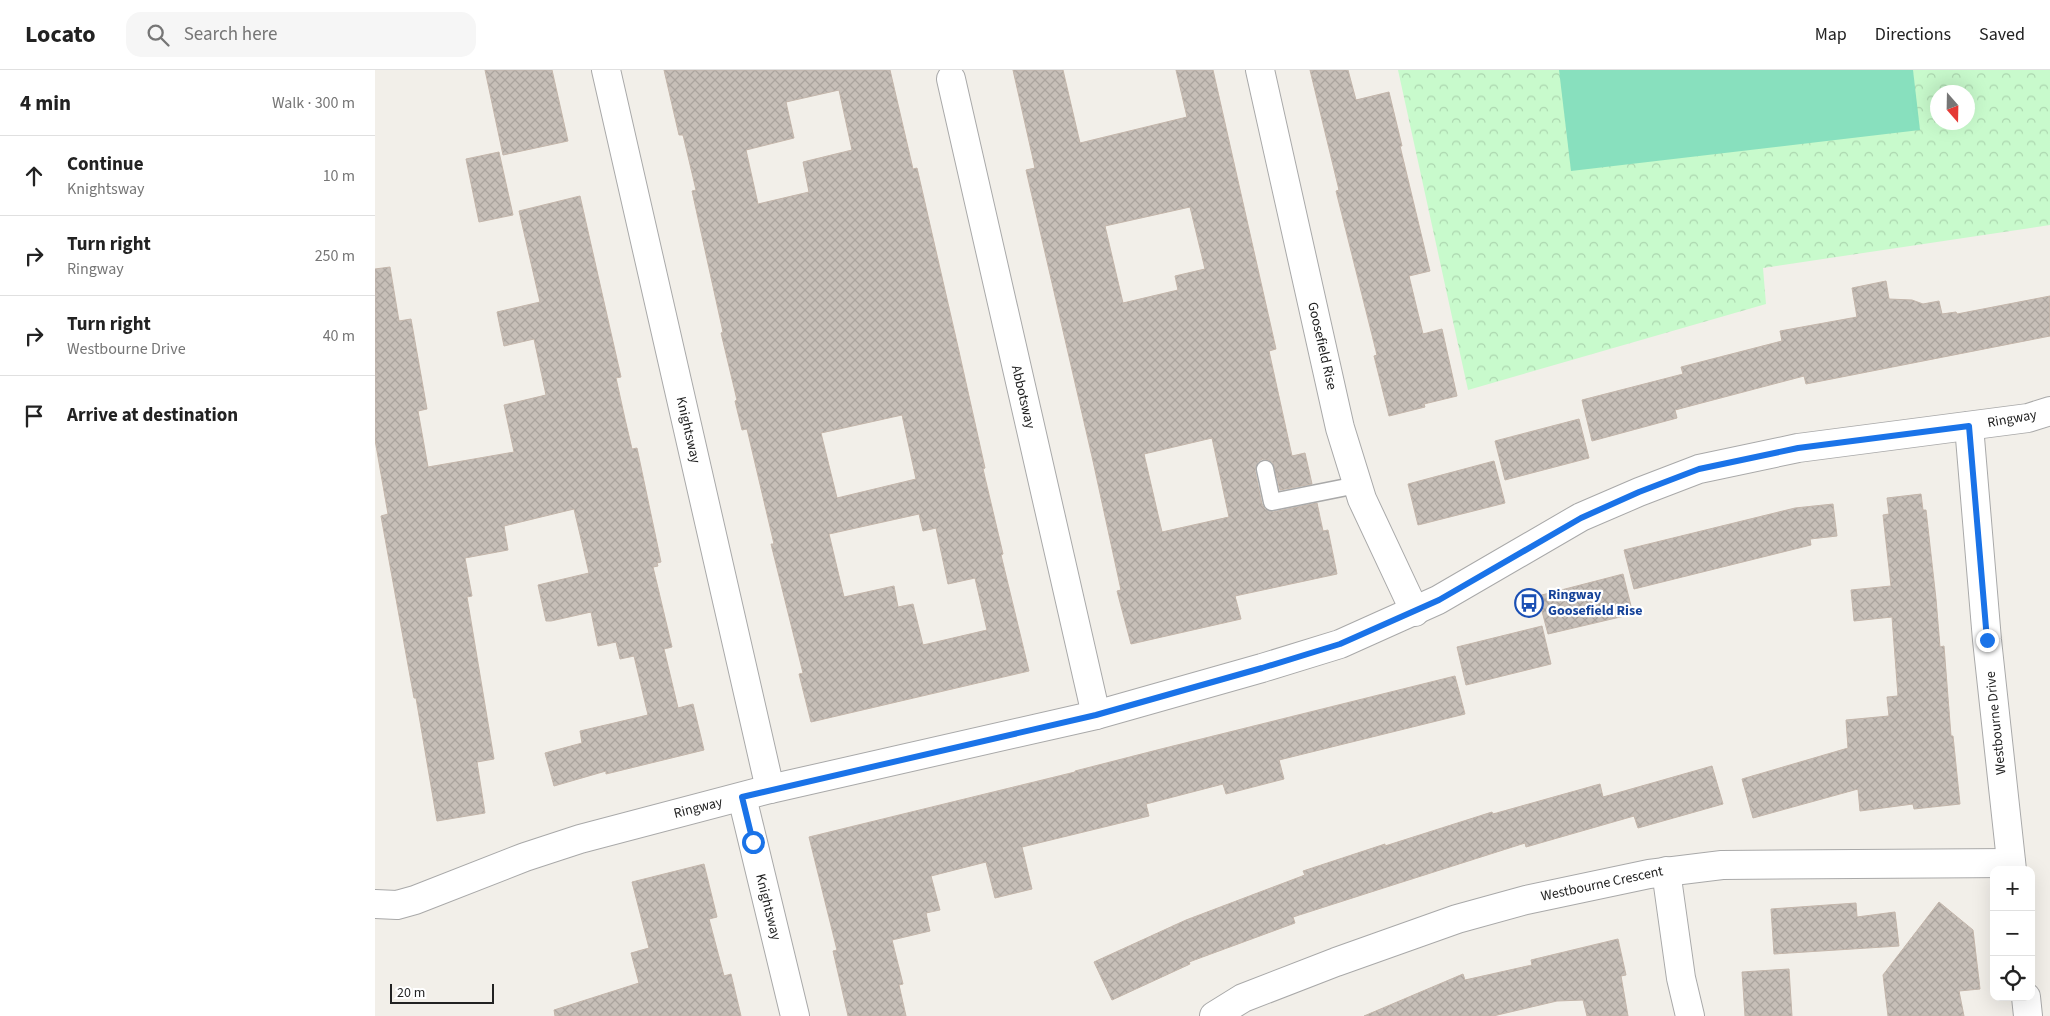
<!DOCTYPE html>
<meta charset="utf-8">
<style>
:root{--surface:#fff;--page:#f6f6f6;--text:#222;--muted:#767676;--line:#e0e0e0}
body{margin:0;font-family:"Source Sans 3",sans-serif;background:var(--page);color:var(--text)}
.controls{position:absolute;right:15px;bottom:15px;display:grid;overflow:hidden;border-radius:10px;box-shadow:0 5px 20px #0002}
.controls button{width:45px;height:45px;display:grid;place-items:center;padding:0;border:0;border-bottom:1px solid var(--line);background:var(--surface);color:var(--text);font:25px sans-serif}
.compass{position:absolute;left:1555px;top:15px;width:45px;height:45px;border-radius:50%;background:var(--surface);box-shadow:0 5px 20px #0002;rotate:160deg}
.scale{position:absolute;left:15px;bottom:12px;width:104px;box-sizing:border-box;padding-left:5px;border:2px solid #222;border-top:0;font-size:14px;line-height:18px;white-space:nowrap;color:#222;-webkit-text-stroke:4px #fff;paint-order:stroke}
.stop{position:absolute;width:15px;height:15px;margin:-11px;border:4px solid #1a73e8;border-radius:50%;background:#fff}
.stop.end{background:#1a73e8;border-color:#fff;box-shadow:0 1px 5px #0008}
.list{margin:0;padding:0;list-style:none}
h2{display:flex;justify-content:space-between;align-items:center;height:65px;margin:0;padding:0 20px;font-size:21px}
h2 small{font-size:16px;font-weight:400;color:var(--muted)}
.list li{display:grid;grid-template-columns:32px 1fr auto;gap:15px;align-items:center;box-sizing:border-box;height:80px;padding:0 20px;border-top:1px solid var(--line)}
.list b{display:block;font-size:19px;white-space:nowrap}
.list p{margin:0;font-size:16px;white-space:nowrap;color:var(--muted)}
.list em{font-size:16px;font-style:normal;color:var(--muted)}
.icon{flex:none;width:28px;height:28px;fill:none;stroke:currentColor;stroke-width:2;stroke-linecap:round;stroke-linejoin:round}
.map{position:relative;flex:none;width:1675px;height:946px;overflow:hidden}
header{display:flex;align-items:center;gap:30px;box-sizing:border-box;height:70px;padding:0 25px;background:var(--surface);border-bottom:1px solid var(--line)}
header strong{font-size:24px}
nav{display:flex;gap:28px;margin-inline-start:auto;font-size:18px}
.search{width:350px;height:45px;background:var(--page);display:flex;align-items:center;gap:12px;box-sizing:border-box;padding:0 18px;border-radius:15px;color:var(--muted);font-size:19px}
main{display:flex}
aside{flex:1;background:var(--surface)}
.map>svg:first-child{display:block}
.park{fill:url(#park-crowns);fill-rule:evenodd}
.pitch{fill:#88e0be}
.building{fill:url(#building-cross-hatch);stroke:#c4b6ab;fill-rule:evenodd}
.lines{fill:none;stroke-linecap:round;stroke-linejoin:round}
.service-casing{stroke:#a9a9a9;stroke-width:19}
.minor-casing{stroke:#a9a9a9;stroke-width:30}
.service{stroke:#fff;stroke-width:16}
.minor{stroke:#fff;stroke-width:28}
.route{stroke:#1a73e8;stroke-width:6}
.labels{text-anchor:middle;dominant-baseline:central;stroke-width:4.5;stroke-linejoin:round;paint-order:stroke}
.street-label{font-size:14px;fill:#222;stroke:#fff}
.transit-label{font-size:14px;font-weight:bold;fill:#164399;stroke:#fff;text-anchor:start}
</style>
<header>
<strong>Locato</strong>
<div class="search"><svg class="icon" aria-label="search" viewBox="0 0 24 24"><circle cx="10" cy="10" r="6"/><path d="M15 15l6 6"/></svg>Search here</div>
<nav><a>Map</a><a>Directions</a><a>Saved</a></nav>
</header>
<main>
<aside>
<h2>4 min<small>Walk · 300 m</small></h2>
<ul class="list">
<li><svg class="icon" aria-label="ahead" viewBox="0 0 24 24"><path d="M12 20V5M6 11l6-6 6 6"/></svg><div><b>Continue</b><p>Knightsway</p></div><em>10 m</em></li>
<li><svg class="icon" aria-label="right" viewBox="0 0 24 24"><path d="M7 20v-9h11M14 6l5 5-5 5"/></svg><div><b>Turn right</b><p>Ringway</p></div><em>250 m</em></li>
<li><svg class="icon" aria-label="right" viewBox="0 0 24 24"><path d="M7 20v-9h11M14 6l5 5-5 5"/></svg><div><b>Turn right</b><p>Westbourne Drive</p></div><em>40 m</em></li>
<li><svg class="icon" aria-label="arrive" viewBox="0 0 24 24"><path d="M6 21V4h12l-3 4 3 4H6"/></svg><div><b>Arrive at destination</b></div></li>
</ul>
</aside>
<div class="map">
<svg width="1675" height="946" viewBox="0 0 1675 946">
<defs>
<pattern id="park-crowns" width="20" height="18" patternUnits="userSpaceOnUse" patternTransform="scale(1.25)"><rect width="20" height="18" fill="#c8facc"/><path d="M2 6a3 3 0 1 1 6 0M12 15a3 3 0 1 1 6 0" fill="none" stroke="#acd6af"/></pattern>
<pattern id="building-cross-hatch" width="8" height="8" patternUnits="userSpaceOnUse" patternTransform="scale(1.25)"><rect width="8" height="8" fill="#c7bfb8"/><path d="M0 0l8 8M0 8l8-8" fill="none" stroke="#aba49e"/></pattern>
</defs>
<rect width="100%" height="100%" fill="#f2efe9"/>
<!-- park -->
<path class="park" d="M1023,0H1675V155L1388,198L1391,234L1093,320ZM1562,22H1592V52H1562Z"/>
<!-- pitch -->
<path class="pitch" d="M1184,0H1538L1545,60L1196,101Z"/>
<!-- building -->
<g class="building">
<path d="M110,0H177L193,71L128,85Z"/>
<path d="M289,0H515L538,99L542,98L583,277L610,398L608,399L628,484L626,485L654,601L436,652L424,604L428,603L396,474H399L372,359L367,360L360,331L362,330L346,263L348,262L317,121L321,120L308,65H304ZM464,20L477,80L428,92L434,122L383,134L371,80L419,68L411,32ZM527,345L541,409L462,428L446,363ZM544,444L548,461L561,458L573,514L600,508L612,560L548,575L538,534L523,537L519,516L469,527L454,464Z"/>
<path d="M638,0H688L705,73L812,47L801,0H838L901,279L894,281L917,386L930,383L937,414L905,420L898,393L894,390L887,389L883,392L880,401L887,434L890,439L898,442L942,433L948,461L953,460L962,504L860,526L866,549L756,574L742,521L746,520L718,391L651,100L660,98ZM815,137L830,199L800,206L803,220L748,233L730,156ZM837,368L854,447L787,462L769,384Z"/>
<path d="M935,0H973L981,30L1014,22L1027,76H1025L1055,201L1034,206L1048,264L1067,259L1082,326L1049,334L1050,337L1014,346L999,286L1002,285L961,121L964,120Z"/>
<path d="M124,82L138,145L104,152L91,89Z"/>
<path d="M205,126L246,307L241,308L250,349L257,379L262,378L286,492L282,493L283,496L278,497L297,577L289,579L303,638L318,634L329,680L231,704V701L179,716L170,683L207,673L205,661L273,645L259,586L245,589L241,572L223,576L216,542L176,551H171L163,515L214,503L199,439L129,456L133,480L90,488L97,526L92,527L119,689L102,692L110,743L62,751L41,628H39L6,446L13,444L0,370V199L15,197L24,251L36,249L52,339L43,341L53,397L139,382L129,335L171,325L159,269L129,276L122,242L165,232L144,141Z"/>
<path d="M1511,211L1514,229L1537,230L1548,234L1564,231L1567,244L1581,242L1582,244L1675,226V266L1431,314L1429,306L1300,340L1302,348L1217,371L1207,330L1308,304L1306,297L1407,271L1405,261L1482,247L1477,218Z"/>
<path d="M1204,349L1214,388L1130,410L1120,371Z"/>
<path d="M1119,391L1130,433L1043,455L1033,414Z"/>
<path d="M1546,424L1548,440H1551L1561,529L1565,577L1569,576L1576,666H1578L1585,734L1539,739L1538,734L1485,741L1483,719L1378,748L1367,709L1473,678L1471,650L1514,646L1512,627L1523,626L1517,547L1479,551L1476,520L1516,516L1508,445L1514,444L1512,428Z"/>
<path d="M1458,434L1462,466L1435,469L1436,475L1259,519L1249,480L1420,438Z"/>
<path d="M1248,504L1258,544L1173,564L1163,526Z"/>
<path d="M1167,556L1176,594L1091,615L1082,577Z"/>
<path d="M1080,606L1090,644L904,690L909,709L851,724L848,714L771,734L774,746L647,777L657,819L620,828L611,792L556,806L565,840L551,843L555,861L517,870L528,914L524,915L531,946H473L458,881L462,880L434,767L700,702V701L786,679Z"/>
<path d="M1337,696L1348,734L1263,758L1259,746L1151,777L1150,773L1021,814L918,847L920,853L814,892L815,894L737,930L719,892L811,850L930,805L928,801L1010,774V776L1117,742L1118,744L1225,714L1228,727Z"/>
<path d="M329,794L342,847L334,849L349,906L356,904L366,946H180L179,940L264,913L256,883L274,878L257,812Z"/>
<path d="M1564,832L1598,860L1605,919L1584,921L1589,946H1513L1508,905Z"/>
<path d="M1481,833L1482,847L1520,842L1524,876L1399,884L1396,839Z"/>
<path d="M1243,869L1251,905L1246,906L1253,946H1212L1208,930L1182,931L1118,946H989L1088,904L1090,910L1157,895L1156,890Z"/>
<path d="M1414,899L1417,946H1370L1367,902Z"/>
</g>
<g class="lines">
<defs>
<path id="service" d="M890,399L897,432L982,415"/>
<g id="minor">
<path d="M231,0L395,719"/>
<path d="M885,0L965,358L987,429L1040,542"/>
<path d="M576,9L721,645"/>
<path d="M1594,356L1612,570L1637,800"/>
<path d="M367,727L420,946"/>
<path d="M1291,801L1306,908L1315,946"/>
<path d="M0,834L22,835L40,830L150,787L205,769L395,719L721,645L887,598L965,574L1063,530L1206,447L1264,422L1324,399L1423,378L1653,348L1675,341"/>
<path d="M1651,927L1653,946"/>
<path d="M839,946L868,928L961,892L1082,849L1151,830L1274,804L1347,795L1636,793"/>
</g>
</defs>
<!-- service casing -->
<use href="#service" class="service-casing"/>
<!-- minor casing -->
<use href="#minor" class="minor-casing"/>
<!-- service -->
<use href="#service" class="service"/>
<!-- minor -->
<use href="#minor" class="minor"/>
</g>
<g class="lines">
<!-- route -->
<path class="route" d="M378,772L367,727L721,645L887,598L965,574L1064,530L1206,448L1264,422L1324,399L1423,378L1594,356L1612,570"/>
</g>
<!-- icons -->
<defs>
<symbol id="bus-ring" viewBox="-11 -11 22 22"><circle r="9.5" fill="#fff" stroke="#1a4fb4" stroke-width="1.5"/><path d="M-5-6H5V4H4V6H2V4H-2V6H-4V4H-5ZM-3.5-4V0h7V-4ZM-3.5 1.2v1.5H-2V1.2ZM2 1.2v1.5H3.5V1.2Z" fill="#1a4fb4"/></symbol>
</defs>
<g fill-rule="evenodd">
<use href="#bus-ring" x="1138" y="517" width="32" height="32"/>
</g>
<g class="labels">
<!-- street labels -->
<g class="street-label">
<text transform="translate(947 276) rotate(77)">Goosefield Rise</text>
<text transform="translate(648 327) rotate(77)">Abbotsway</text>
<text transform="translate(1637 349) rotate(-10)">Ringway</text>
<text transform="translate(313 360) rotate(77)">Knightsway</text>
<text transform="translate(1621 653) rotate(-96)">Westbourne Drive</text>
<text transform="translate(323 738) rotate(-14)">Ringway</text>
<text transform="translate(1227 814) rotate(-12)">Westbourne Crescent</text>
<text transform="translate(393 837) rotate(76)">Knightsway</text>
</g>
<!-- transit labels -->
<g class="transit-label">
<text x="1173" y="525">Ringway<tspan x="1173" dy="16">Goosefield Rise</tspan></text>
</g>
</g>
</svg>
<div class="controls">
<button>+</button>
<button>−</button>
<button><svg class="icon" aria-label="locate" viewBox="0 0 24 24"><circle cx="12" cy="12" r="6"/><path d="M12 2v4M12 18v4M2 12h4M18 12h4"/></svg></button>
</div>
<svg class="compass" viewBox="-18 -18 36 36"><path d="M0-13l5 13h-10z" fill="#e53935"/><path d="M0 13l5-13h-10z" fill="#767676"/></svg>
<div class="scale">20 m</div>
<div class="stop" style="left:378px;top:772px"></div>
<div class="stop end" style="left:1612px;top:570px"></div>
</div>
</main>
